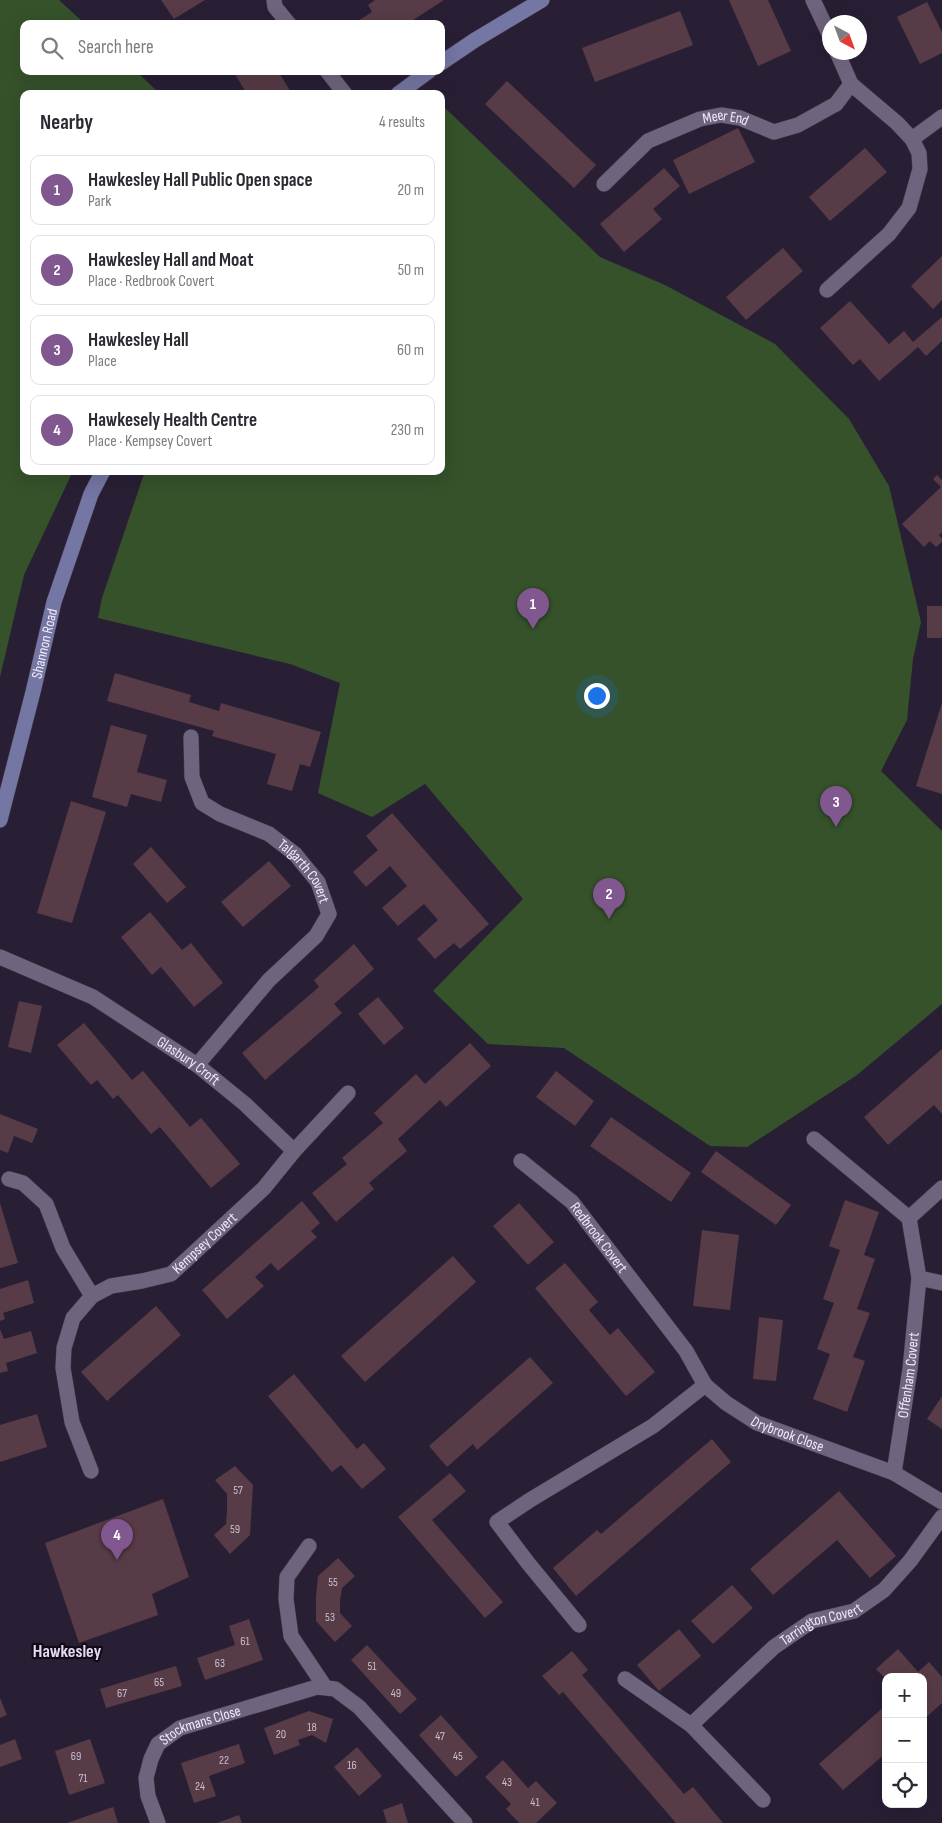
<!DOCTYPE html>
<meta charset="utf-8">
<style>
:root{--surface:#fff;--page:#f2f2f3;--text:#2b2b33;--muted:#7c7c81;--line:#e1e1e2;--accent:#80578e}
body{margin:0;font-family:"Sofia Sans Condensed",sans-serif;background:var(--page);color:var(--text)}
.controls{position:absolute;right:15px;bottom:15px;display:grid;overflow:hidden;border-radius:10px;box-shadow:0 5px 20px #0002}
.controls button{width:45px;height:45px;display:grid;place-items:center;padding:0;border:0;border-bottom:1px solid var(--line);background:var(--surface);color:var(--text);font:25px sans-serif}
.compass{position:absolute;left:822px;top:15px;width:45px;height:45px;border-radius:50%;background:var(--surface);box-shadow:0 5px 20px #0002;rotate:139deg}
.you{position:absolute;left:596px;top:695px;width:18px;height:18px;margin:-12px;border:4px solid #fff;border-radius:50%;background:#1a73e8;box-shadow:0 0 0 8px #1a73e833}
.badge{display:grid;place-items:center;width:32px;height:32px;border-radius:50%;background:var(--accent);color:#fff;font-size:16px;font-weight:700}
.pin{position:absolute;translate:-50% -41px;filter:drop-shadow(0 1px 2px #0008)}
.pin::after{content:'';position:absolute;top:26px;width:18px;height:15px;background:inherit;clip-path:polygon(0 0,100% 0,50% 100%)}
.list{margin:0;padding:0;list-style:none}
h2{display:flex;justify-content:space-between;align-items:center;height:65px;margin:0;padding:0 20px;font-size:21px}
h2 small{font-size:16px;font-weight:400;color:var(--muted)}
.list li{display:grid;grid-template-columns:32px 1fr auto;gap:15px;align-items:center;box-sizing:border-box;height:70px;margin:0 10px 10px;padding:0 10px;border:1px solid var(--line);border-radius:10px}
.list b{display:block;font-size:19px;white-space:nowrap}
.list p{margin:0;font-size:16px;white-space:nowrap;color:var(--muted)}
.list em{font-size:16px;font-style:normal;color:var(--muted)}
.icon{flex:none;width:28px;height:28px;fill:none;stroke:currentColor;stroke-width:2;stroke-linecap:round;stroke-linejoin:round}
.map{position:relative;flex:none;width:942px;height:1823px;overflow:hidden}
.search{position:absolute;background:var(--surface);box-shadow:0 5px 20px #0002;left:20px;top:20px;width:425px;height:55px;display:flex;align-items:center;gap:12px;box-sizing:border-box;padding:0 18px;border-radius:10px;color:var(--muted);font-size:19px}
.panel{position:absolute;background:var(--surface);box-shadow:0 5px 20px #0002;left:20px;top:90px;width:425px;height:385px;border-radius:10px}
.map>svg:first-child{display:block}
.green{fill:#35522b}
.building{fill:#573b46}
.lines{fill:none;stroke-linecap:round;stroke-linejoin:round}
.street-casing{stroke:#433a4d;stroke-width:16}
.secondary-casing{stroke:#433a4d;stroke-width:16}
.street{stroke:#6f647e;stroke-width:15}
.secondary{stroke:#7476a3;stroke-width:15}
.labels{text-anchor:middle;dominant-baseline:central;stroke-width:4.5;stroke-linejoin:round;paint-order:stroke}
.number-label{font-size:12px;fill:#cabecc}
.street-label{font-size:15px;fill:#f0e9f9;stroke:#100b15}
.quarter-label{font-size:18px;font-weight:bold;fill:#e5d9f7;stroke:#100b15}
</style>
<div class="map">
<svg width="942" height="1823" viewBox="0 0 942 1823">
<rect width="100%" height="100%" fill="#291f35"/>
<!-- green -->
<g class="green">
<path d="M0,0H59L85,24H24V71H136L160,94H24V471H73L24,575L0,677Z"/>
<path d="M441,104L600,257L665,285L775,344L849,419L889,486L921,622L913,659L907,720L881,771L942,831V1004L857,1075L747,1147L710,1146L564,1048L488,1044L433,991L523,899L425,784L372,817L318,793L340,683L290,664L98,618L102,598L145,471H441Z"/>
</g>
<!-- building -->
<g class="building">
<path d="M161,0H205L174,19Z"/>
<path d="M375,0H444L407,24H353L372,12L368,5Z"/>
<path d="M729,0H768L791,51L758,66Z"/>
<path d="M927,2L942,32V53L920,64L897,17Z"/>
<path d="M680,11L693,45L595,82L582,48Z"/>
<path d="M233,71H278L292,94H247Z"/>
<path d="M507,81L596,165L574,188L485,104Z"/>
<path d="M738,128L755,162L689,194L673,160Z"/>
<path d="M865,148L887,172L830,221L809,197Z"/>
<path d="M664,168L680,186L653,209L662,219L624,252L600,224Z"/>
<path d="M783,248L803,271L746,320L726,297Z"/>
<path d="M942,256V300L933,309L911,286Z"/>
<path d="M850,301L889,344L904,331L913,342L942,317V341L926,356L918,347L879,381L860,359L853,365L820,328Z"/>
<path d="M937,475L942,480V532L939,535L942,539V542L936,547L930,541L924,547L902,524L941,487L933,479Z"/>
<rect x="927" y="606" width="15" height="32"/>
<path d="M115,673L191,695L189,702L219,711L221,703L321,732L310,767L300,764L292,791L267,784L276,754L212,736L214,731L107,701Z"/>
<path d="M942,703V794L916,786Z"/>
<path d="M111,725L147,735L137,772L167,780L161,802L131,794L127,807L92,797Z"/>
<path d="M71,801L106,812L72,923L37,913Z"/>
<path d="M392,813L489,924L460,949L454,943L435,959L417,939L438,920L424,904L398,926L382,908L407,886L390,866L366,887L353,872L378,850L366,836Z"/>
<path d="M151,847L186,887L167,903L133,864Z"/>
<path d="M269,861L291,886L243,927L221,902Z"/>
<path d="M150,912L182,950L191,943L223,983L194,1007L161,967L152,975L121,937Z"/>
<path d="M354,944L374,969L334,1004L342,1013L265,1080L242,1053L319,987L314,980Z"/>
<path d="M378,997L404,1028L384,1045L358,1014Z"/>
<path d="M19,1001L42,1006L31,1053L8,1047Z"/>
<path d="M84,1023L132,1080L143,1071L190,1127L201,1118L240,1164L211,1188L160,1127L151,1134L118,1095L113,1099L97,1080L91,1085L57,1045Z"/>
<path d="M470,1043L491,1066L446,1107L440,1100L398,1139L407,1151L369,1183L374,1189L336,1222L312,1193L347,1164L342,1158L383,1123L374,1113L416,1074L425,1084Z"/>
<path d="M942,1049V1114L934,1105L888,1145L864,1117Z"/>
<path d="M556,1071L594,1101L575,1126L536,1097Z"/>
<path d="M0,1114L38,1129L32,1143L14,1136L8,1153L0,1150Z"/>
<path d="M611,1117L691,1173L671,1202L590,1146Z"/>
<path d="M716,1151L791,1205L776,1225L701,1172Z"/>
<path d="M845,1200L879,1212L864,1255L875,1259L857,1309L870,1313L853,1357L865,1361L847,1412L813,1399L830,1354L817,1349L834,1303L823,1299L840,1250L829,1246Z"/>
<path d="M302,1201L320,1223L311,1231L317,1237L278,1271L271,1263L255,1277L264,1286L227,1319L202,1290Z"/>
<path d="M0,1203L18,1263L0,1268Z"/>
<path d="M519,1203L554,1242L528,1265L493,1226Z"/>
<path d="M702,1230L739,1235L730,1310L693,1306Z"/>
<path d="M453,1256L476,1282L365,1382L341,1356Z"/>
<path d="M565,1263L598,1302L589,1310L610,1335L618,1328L655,1372L626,1396L535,1288Z"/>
<path d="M28,1280L34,1303L3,1313L5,1319L0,1321V1289Z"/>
<path d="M156,1306L181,1335L107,1401L81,1372Z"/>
<path d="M759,1317L783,1320L776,1381L753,1379Z"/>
<path d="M0,1329L4,1339L31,1331L37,1353L6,1363L8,1371L0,1373Z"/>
<path d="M530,1357L553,1383L477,1450L473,1444L447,1467L429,1446Z"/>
<path d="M294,1374L357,1449L364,1443L386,1469L362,1489L341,1465L332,1472L268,1396Z"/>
<path d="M942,1396V1429L927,1419Z"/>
<path d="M37,1414L47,1447L0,1462V1425Z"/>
<path d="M712,1439L731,1462L576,1596L553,1568L597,1530L601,1534Z"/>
<path d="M235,1466L253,1485L250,1535L230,1554L214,1535L226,1524L227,1510V1494L215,1480Z"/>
<path d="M450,1473L466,1491L432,1520L503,1602L485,1618L398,1517Z"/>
<path d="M839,1491L896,1556L870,1578L837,1540L773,1595L750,1569Z"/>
<path d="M163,1499L189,1577L152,1594L158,1615L79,1643L45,1543Z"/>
<path d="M338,1558L355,1576L342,1588L340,1600V1613L352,1626L335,1642L316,1621V1597L318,1576Z"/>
<path d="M732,1585L753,1608L713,1644L691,1621Z"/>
<path d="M249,1619L263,1660L205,1680L197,1658L235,1645L229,1626Z"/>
<path d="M679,1629L701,1656L659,1691L637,1665Z"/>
<path d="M367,1645L417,1699L400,1714L351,1660Z"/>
<path d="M898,1649L918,1672L929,1662L942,1677V1703L923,1720V1677H886V1679L876,1669Z"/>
<path d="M572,1651L588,1670L582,1675L684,1794L693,1787L723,1823H676L563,1692L559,1695L542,1676Z"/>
<path d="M176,1666L182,1686L106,1708L100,1689Z"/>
<path d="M0,1698L7,1715L0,1718Z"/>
<path d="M886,1705V1753L843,1790L819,1764Z"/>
<path d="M309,1711L333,1719L326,1743L312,1735L298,1740L300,1745L274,1755L264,1728Z"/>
<path d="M441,1715L478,1757L456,1777L419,1735Z"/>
<path d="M15,1739L22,1759L0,1767V1745Z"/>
<path d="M90,1739L105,1783L69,1795L55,1751Z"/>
<path d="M239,1744L245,1763L209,1776L216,1796L194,1803L181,1763Z"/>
<path d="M357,1747L382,1776L359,1796L334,1767Z"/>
<path d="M503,1760L528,1788L536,1781L557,1803L536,1823H519L506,1809L511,1804L485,1777Z"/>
<path d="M402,1803L408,1823H387L383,1810Z"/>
<path d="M113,1807L118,1823H67Z"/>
<path d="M239,1815L242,1823H217Z"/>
</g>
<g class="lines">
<defs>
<g id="street">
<path d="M274,0L275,7L289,24"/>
<path d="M813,0L830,36"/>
<path d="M837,52L851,84L897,123L912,139L942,117"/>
<path d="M327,71L345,94"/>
<path id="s1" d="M604,184L648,141L700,119L721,115L740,118L774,132L798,125L836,104L851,84"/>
<path d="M827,290L889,234L909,208L920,169L919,153L912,139"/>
<path id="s2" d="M191,737L192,777L202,803L220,814L269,834L295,854L318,882L329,914L316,936L269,980L197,1065"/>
<path id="s3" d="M0,957L93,997L197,1065L245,1104L294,1151L348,1093"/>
<path d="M814,1139L909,1218"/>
<path id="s4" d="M521,1161L572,1202L686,1351L705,1385L726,1403L757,1423L894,1473L942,1502"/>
<path d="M9,1179L23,1183L46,1204L63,1248L92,1296"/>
<path d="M919,1278L942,1283"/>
<path id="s5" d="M91,1471L72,1422L63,1368L64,1348L73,1318L92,1296L111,1286L142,1281L171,1274L264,1188L294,1151"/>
<path id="s6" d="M894,1473L910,1369L919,1278L909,1218L942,1188"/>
<path d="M309,1546L287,1577L286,1599L291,1636L325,1687"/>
<path d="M579,1625L528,1563L497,1522L530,1500L653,1426L705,1385"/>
<path d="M625,1679L691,1725"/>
<path id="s7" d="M763,1800L691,1725L774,1647L812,1621L854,1611L884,1590L910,1561L942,1517"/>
<path id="s8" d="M158,1823L148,1796L146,1778L151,1759L158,1744L180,1728L317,1687L335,1689L359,1707L465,1823"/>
</g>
<g id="secondary">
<path d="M441,63L475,40L542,0"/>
<path d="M398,94L429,71"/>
<path id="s9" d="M0,820L33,692L54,602L91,494L103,471"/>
</g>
</defs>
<!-- street casing -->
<use href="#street" class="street-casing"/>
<!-- secondary casing -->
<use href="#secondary" class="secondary-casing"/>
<!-- street -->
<use href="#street" class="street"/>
<!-- secondary -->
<use href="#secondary" class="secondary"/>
</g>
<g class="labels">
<!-- number labels -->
<g class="number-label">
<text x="238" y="1490">57</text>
<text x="235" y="1529">59</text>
<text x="333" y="1582">55</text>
<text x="330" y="1617">53</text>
<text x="245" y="1641">61</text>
<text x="220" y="1663">63</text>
<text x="372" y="1666">51</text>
<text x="159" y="1682">65</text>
<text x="122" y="1693">67</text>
<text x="396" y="1693">49</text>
<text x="312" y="1727">18</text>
<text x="281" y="1734">20</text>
<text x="440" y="1736">47</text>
<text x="76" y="1756">69</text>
<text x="458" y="1756">45</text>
<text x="224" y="1760">22</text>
<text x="352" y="1765">16</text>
<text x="83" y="1778">71</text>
<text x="507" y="1782">43</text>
<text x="200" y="1786">24</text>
<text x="535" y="1802">41</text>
</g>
<!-- street labels -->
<g class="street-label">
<text stroke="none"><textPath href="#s1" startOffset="144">Meer End</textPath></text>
<text stroke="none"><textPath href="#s9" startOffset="182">Shannon Road</textPath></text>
<text stroke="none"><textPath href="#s2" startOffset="194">Talgarth Covert</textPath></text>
<text stroke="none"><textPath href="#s3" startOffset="216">Glasbury Croft</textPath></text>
<text stroke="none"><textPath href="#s4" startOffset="110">Redbrook Covert</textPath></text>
<text stroke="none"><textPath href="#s5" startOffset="316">Kempsey Covert</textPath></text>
<text stroke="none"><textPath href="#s6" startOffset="99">Offenham Covert</textPath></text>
<text stroke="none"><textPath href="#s4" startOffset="389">Drybrook Close</textPath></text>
<text stroke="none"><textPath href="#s7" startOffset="271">Tarrington Covert</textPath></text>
<text stroke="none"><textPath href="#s8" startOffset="130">Stockmans Close</textPath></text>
</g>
<!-- quarter labels -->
<g class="quarter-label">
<text x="67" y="1651">Hawkesley</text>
</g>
</g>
</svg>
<div class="controls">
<button>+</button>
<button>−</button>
<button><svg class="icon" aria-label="locate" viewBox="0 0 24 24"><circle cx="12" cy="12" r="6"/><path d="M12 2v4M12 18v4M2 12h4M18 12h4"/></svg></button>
</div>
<svg class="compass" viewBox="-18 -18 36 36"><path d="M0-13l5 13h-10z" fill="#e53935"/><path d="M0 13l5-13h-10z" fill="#7c7c81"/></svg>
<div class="you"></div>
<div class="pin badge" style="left:533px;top:629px">1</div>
<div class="pin badge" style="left:609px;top:919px">2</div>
<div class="pin badge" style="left:836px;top:827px">3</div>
<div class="pin badge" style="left:117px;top:1560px">4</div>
<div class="search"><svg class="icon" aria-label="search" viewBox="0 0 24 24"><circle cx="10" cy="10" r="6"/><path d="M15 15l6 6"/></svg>Search here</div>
<section class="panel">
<h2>Nearby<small>4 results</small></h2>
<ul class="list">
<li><span class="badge">1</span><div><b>Hawkesley Hall Public Open space</b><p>Park</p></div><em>20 m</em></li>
<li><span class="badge">2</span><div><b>Hawkesley Hall and Moat</b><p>Place · Redbrook Covert</p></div><em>50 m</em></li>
<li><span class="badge">3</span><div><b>Hawkesley Hall</b><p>Place</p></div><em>60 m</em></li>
<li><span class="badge">4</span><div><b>Hawkesely Health Centre</b><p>Place · Kempsey Covert</p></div><em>230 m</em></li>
</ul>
</section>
</div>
